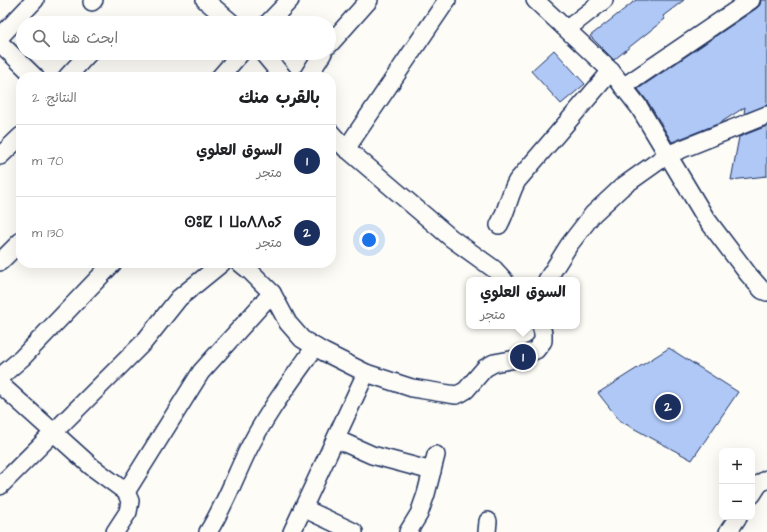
<!DOCTYPE html>
<html lang="ar">
<meta charset="utf-8">
<style>
:root{--surface:#fff;--page:#f6f6f6;--text:#202124;--muted:#757577;--line:#e0e0e0;--accent:#1b2f5e}
body{margin:0;font-family:"Architects Daughter","Playpen Sans Arabic","Noto Sans Tifinagh",sans-serif;background:var(--page);color:var(--text);direction:rtl}
.controls{position:absolute;right:12px;bottom:12px;display:grid;overflow:hidden;border-radius:8px;box-shadow:0 4px 16px #0002}
.controls button{width:36px;height:36px;display:grid;place-items:center;padding:0;border:0;border-bottom:1px solid var(--line);background:var(--surface);color:var(--text);font:20px sans-serif}
.you{position:absolute;left:369px;top:240px;width:14px;height:14px;margin:-10px;border:3px solid #fff;border-radius:50%;background:#1a73e8;box-shadow:0 0 0 6px #1a73e833}
.badge{display:grid;place-items:center;width:26px;height:26px;border-radius:50%;background:var(--accent);color:#fff;font-size:13px;font-weight:700}
.pin{position:absolute;translate:-50% -50%;border:2px solid #fff;box-shadow:0 1px 4px #0006}
.popup{position:absolute;left:466px;top:277px;width:114px;height:52px;box-sizing:border-box;display:grid;place-content:center;border-radius:8px;background:var(--surface);filter:drop-shadow(0 1px 3px #0005);font-size:13px;white-space:nowrap;color:var(--muted)}
.popup b{font-size:15px;color:var(--text)}
.popup::after{content:'';position:absolute;left:50%;top:100%;margin-left:-8px;border:8px solid transparent;border-top-color:var(--surface)}
.list{margin:0;padding:0;list-style:none}
h2{display:flex;justify-content:space-between;align-items:center;height:52px;margin:0;padding:0 16px;font-size:17px}
h2 small{font-size:13px;font-weight:400;color:var(--muted)}
.list li{display:grid;grid-template-columns:26px 1fr auto;gap:12px;align-items:center;box-sizing:border-box;height:72px;padding:0 16px;border-top:1px solid var(--line)}
.list b{display:block;font-size:15px;white-space:nowrap}
.list p{margin:0;font-size:13px;white-space:nowrap;color:var(--muted)}
.list em{font-size:13px;font-style:normal;color:var(--muted)}
.icon{flex:none;width:22px;height:22px;fill:none;stroke:currentColor;stroke-width:2;stroke-linecap:round;stroke-linejoin:round}
.map{position:relative;flex:none;width:767px;height:532px;overflow:hidden;direction:ltr}
.search{position:absolute;background:var(--surface);box-shadow:0 4px 16px #0002;left:16px;top:16px;width:320px;height:44px;display:flex;align-items:center;gap:10px;box-sizing:border-box;padding:0 14px;border-radius:22px;color:var(--muted);font-size:15px}
.panel{position:absolute;background:var(--surface);box-shadow:0 4px 16px #0002;left:16px;top:72px;width:320px;height:196px;border-radius:16px;direction:rtl}
.map>svg:first-child{display:block}
.building{fill:#b0c8f6;stroke:#1b2f5e}
.lines{fill:none;stroke-linecap:round;stroke-linejoin:round}
.minor-casing{stroke:#1b2f5e;stroke-width:20}
.minor{stroke:#fdfcf7;stroke-width:17}
</style>
<div class="map">
<svg width="767" height="532" viewBox="0 0 767 532">
<rect width="100%" height="100%" fill="#fdfcf7"/>
<filter id="ink" filterUnits="userSpaceOnUse"><feTurbulence type="fractalNoise" baseFrequency=".025" numOctaves="2"/><feDisplacementMap in="SourceGraphic" scale="8" xChannelSelector="R" yChannelSelector="G"/><feConvolveMatrix kernelMatrix="1 2 1 2 8 2 1 2 1" color-interpolation-filters="sRGB"/></filter>
<g filter="url(#ink)">
<!-- building -->
<g class="building">
<path d="M636,0H684L663,16L665,19L632,45L614,60L590,36Z"/>
<path d="M761,0H767V105L744,114L745,107L720,123L672,142L648,102L638,89L757,8L760,5Z"/>
<path d="M554,50L585,84L561,104L531,71Z"/>
<path d="M767,126V176L731,180L739,137Z"/>
<path d="M669,348L738,392L692,460L620,421L598,393Z"/>
</g>
<g class="lines">
<defs>
<g id="minor">
<path d="M205,0L232,23"/>
<path d="M535,0L611,71L639,107L705,217L748,274L762,290L767,292"/>
<path d="M92,2L94,0"/>
<path d="M268,23L290,0"/>
<path d="M567,29L604,0"/>
<path d="M0,37L35,0"/>
<path d="M0,43L35,77"/>
<path d="M329,45L369,0"/>
<path d="M263,53L283,77"/>
<path d="M67,77L89,53"/>
<path d="M220,77L241,53"/>
<path d="M308,77L323,53"/>
<path d="M623,87L751,0"/>
<path d="M331,133L341,144L451,238L494,269L504,280"/>
<path d="M346,149L447,0"/>
<path d="M0,156L21,136"/>
<path d="M499,225C507,211 509,195 517,181L611,71"/>
<path d="M0,262L21,241"/>
<path d="M240,263L251,272L272,293L288,323L302,339L324,352L366,373L412,388L443,393L456,395L461,393L466,390L485,368L494,363L516,359L536,350L543,341V333L541,326"/>
<path d="M547,280L569,245L593,214L622,187L667,155L767,115"/>
<path d="M0,377L22,358L113,263"/>
<path d="M0,384L92,467L126,492L130,501L128,512L115,532"/>
<path d="M336,439L372,455L432,471"/>
<path d="M0,486L144,342L179,298L222,263"/>
<path d="M126,492L201,372L272,293"/>
<path d="M752,495L759,484L767,479"/>
<path d="M303,508L354,532"/>
<path d="M208,532C224,507 234,479 247,452C265,415 291,381 315,347"/>
<path d="M292,532L366,373"/>
<path d="M408,532L419,514L426,494L436,455"/>
<path d="M487,532L488,521"/>
<path d="M728,532L738,517"/>
</g>
</defs>
<!-- minor casing -->
<use href="#minor" class="minor-casing"/>
<!-- minor -->
<use href="#minor" class="minor"/>
</g>
</g>
</svg>
<div class="controls">
<button>+</button>
<button>−</button>
</div>
<div class="you"></div>
<div class="pin badge" style="left:523px;top:357px">1</div>
<div class="popup"><b>السوق العلوي</b>متجر</div>
<div class="pin badge" style="left:668px;top:407px">2</div>
<div class="search"><svg class="icon" aria-label="search" viewBox="0 0 24 24"><circle cx="10" cy="10" r="6"/><path d="M15 15l6 6"/></svg>ابحث هنا</div>
<section class="panel">
<h2>بالقرب منك<small>النتائج: 2</small></h2>
<ul class="list">
<li><span class="badge">1</span><div><b>السوق العلوي</b><p>متجر</p></div><em>70 m</em></li>
<li><span class="badge">2</span><div><b>ⵙⵓⵇ ⵏ ⵡⴰⴷⴷⴰⵢ</b><p>متجر</p></div><em>130 m</em></li>
</ul>
</section>
</div>
